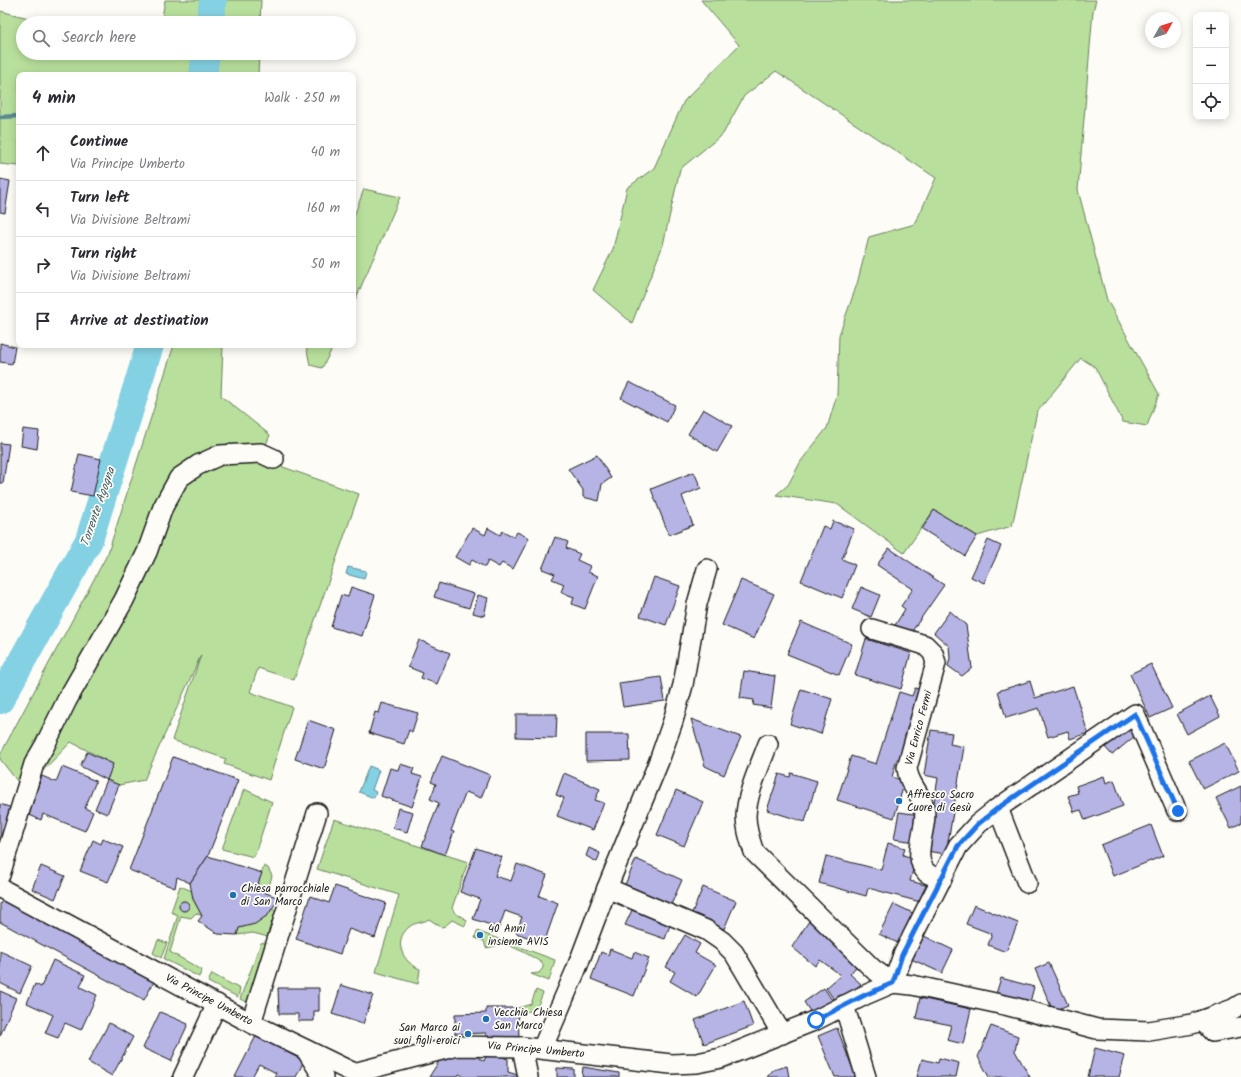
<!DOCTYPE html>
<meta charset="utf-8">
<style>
:root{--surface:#fff;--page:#f2f2f3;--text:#2b2b33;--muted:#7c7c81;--line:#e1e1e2}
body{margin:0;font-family:Kalam,sans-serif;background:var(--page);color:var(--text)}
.controls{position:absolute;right:12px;top:12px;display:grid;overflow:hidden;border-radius:8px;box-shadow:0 2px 10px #0003}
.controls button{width:36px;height:36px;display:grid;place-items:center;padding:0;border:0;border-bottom:1px solid var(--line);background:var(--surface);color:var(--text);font:20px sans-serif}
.compass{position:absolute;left:1145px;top:12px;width:36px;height:36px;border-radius:50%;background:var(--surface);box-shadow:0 2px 10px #0003;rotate:51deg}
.stop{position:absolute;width:12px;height:12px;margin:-9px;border:3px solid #1a73e8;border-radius:50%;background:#fff}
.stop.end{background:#1a73e8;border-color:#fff;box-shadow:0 1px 4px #0008}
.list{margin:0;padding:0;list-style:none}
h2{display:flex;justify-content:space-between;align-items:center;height:52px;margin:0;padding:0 16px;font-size:17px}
h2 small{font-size:13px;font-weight:400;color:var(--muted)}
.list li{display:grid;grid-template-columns:26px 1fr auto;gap:12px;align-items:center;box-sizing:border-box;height:56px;padding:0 16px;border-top:1px solid var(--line)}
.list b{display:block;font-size:15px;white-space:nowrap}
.list p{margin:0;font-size:13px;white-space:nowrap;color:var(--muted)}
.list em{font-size:13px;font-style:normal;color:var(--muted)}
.icon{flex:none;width:22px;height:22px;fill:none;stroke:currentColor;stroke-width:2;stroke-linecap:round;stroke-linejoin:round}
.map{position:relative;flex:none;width:1241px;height:1077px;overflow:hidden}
.search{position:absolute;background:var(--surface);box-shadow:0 2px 10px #0003;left:16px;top:16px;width:340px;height:44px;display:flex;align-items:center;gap:10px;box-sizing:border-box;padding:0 14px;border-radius:22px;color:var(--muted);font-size:15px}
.panel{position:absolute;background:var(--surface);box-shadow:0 2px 10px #0003;left:16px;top:72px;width:340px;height:276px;border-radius:8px}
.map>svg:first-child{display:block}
.green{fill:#b8e09c;stroke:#6a7e5c}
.water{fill:#84d1e3;stroke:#5a8993}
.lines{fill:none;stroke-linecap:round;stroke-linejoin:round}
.stream{stroke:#5a8993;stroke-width:4.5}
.river{stroke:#84d1e3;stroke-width:28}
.building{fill:#b6b3e5;stroke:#1c1c1c}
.minor-casing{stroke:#1c1c1c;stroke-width:22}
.minor{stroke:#fdfcf7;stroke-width:19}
.route{stroke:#1a73e8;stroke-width:5}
.poi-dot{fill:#1f6fb2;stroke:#fdfcf7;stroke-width:1.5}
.labels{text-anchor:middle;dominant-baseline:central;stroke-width:3.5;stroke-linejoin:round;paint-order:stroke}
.street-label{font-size:11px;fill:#1c1c1c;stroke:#fdfcf7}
.poi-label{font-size:11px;fill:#1c1c1c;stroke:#fdfcf7;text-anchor:start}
.water-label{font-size:12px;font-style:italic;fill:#405b62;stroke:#fdfcf7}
</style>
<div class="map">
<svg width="1241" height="1077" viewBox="0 0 1241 1077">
<rect width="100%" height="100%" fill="#fdfcf7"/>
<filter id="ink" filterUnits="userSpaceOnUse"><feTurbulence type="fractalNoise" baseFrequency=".025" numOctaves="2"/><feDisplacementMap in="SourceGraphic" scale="8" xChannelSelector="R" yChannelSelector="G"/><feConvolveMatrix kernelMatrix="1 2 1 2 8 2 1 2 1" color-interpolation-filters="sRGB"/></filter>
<g filter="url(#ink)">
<!-- green -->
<g class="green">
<path d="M165,0H210L209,23H161Z"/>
<path d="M214,0H261L260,23H212Z"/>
<path d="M701,0H1096L1093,11L1078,190L1107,300L1159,394L1147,426L1123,422L1095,367L1081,358L1037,412L1012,526L977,536L934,510L904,553L837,504L776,495L788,485L801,461L827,428L837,395L839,335L857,284L869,237L915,224L936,178L776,71L744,96L723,134L680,169L663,245L632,323L593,290L613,249L627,188L654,168L684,101L739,45Z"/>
<path d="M0,11L49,23H23V53H206L205,75H19V166L0,164Z"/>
<path d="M209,53H259L258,75H208Z"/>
<path d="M364,189L400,197L353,305V219Z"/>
<path d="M174,345H223L221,396L270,435L263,452L269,462L359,494L294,680L258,668L250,692L292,707L269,780L224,764L226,759L172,740L201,655L144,780L119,785L107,780L113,764L71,742L24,790L0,759V755L108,553Z"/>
<path d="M306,345H334L322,368L310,365Z"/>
<path d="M244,789L272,802L254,857L222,849Z"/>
<path d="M334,819L468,862L452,908L455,913L467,920L465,926L452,920L445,926L441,927L429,919C423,923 415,922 409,927C392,941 403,963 420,969L418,984L376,972L399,895L317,869Z"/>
<path d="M264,866L268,868L272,876L267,893L256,889Z"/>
<path d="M180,886L192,891L193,899L202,916L196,913L191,918L181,916L170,952L202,970L199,977L164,959L178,915L171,912Z"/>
<path d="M272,909L281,912L272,938L253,933L237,935L239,928C252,924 264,921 272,909Z"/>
<path d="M477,931L555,960L549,981L531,974L539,973L543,968V964C530,954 515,948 499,941L496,946L486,948L484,941L475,938Z"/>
<path d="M158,940L167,943L161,958L153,953Z"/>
<path d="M265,942L270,943L249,1003L240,999L261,943Z"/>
<path d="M212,974L240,989L238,997L208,982Z"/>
<path d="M536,990L543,993C536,1010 537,1012 517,1012L518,1008L531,1004Z"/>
</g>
<!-- water -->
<g class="water">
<path d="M348,567L366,571L364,579L346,574Z"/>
<path d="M369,766L379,770L372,790L376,792L374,798L359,792Z"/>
</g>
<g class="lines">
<!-- stream -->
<path class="stream" d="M0,117L19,116"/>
<!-- river -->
<g class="river">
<path d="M210,23L213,0"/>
<path d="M203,75L206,53"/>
<path d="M0,700L89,540L150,345"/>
</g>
</g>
<!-- building -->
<g class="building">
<path d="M0,179L10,181L5,213L0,212Z"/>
<path d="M0,343L15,347L12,364L0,362Z"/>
<path d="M629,382L675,405L667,422L621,398Z"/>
<path d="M703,409L732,426L717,452L688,434Z"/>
<path d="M23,429L39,431L37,449L21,446Z"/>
<path d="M0,443L9,444L3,483H0Z"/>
<path d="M79,454L101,459L93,496L71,492Z"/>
<path d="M597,455L611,478L602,484L599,501L583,497V490L568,469Z"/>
<path d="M694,472L701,488L682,496L693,525L669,535L651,489Z"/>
<path d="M934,510L977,536L965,556L922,529Z"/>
<path d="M833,521L854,529L842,559L855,565L842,598L801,581L823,526L830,529Z"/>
<path d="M472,528L485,535L488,528L500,535L503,531L514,537L517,532L529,538L513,569L502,563L499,567L488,561L485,567L472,560L469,565L455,557Z"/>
<path d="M555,537L568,542L566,548L580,554L577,560L590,566L588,572L598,576L585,609L572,604L574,597L561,592L564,584L552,579L555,574L542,569Z"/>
<path d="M988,540L1001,546L984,583L971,577Z"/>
<path d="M889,548L944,585L908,637L894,627L905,609L901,606L913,589L877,565Z"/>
<path d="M654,577L680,586L666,625L640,616Z"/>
<path d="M741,580L774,594L754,639L722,625Z"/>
<path d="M439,583L474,594L469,608L434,597Z"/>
<path d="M351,587L375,595L362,636L331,627L341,595L348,597Z"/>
<path d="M861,587L880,595L871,617L852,609Z"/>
<path d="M478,595L488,598L484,616L473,613Z"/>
<path d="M950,611L966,625L972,668L962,676L948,666L950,658L949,646L934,633Z"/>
<path d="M801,622L852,644L839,675L787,654Z"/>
<path d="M866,639L911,653L901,689L855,675Z"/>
<path d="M419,640L450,653L437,684L421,678L423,673L408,667Z"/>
<path d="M1151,664L1172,708L1150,718L1130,674Z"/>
<path d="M744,671L775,676L771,708L753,705L754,700L740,698Z"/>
<path d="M661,677L665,701L623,707L619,683Z"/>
<path d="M1030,681L1035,698L1073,686L1088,733L1070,739L1068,731L1048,737L1039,708L1006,718L998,691Z"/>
<path d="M915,688L924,691L902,760L897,759L892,777L905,781L894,818L837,800L851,756L876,764L899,692L912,696Z"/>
<path d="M801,689L832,699L821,734L790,724Z"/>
<path d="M1210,696L1220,716L1187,734L1177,714Z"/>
<path d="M382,703L418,713L412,732L409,730L404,744L369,733L375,712L379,713Z"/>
<path d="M516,714H557L556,738L516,737Z"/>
<path d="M691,719L741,737L724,775L705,766Z"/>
<path d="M308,720L336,730L324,769L295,759Z"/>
<path d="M1127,726L1135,736L1112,755L1103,745Z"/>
<path d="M931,730L952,733L950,744L964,747L946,854L926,851L938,778L924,775Z"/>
<path d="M586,734H629L630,760L586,761Z"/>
<path d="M1225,743L1239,771L1203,789L1189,761Z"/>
<path d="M87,752L113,764L107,780L80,766Z"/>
<path d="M442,756L490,775L481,798L466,792L451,831L454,832L445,855L422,846L439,803L430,799L436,784L431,782Z"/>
<path d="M173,757L238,780L208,856L190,883L177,877L175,888L129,870Z"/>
<path d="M400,764L414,768L412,774L422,777L412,807L381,796L390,768L398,770Z"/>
<path d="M62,767L96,781L85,808L93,812L85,831L43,814L41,820L27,814L42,776L56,782Z"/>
<path d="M564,773L600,789L595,800L604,803L593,830L557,816L564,798L556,795Z"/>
<path d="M791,773L817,781L805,822L767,810L779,774L790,777Z"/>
<path d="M1104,776L1106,783L1114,780L1123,806L1085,820L1081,810L1074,812L1068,796L1078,793L1076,786Z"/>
<path d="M107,780L119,785L107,814L95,809Z"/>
<path d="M1241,786V823L1231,828L1216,798Z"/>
<path d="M676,790L703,802L684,846L657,835Z"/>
<path d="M0,804L15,809L0,860Z"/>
<path d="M398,808L413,812L407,832L393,828Z"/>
<path d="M899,812L920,815L916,842L894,839Z"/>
<path d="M1151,825L1163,856L1113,876L1101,845Z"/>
<path d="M103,839L123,847L108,882L80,871L93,840L101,844Z"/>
<path d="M888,843L905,848L903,855L916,859L910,881L929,886L924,903L868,888L866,896L819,883L826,856L881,870Z"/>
<path d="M476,848L502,857L495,876L511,881L517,864L547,875L539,896L558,903L544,943L516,933L522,917L505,911L499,928L473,919L480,899L460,892Z"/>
<path d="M589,848L600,853L597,862L586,856Z"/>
<path d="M208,856L262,873L256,889L279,898L268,915L255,924L239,928L237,935L218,934L198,921L202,916L193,899L190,883Z"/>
<path d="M636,859L682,880L670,907L624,887Z"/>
<path d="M41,866L65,876L55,899L32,889Z"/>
<path d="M335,886L386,903L375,938L349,929L340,954L296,939L310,896L329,903Z"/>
<path d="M703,887L736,901L724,929L691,915Z"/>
<path d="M4,898L155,980L144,1000L0,922V904Z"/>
<circle cx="184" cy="906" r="5"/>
<path d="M894,904L919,916L904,946L879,934Z"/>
<path d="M974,905L1018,923L1006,952L988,945L992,934L966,924Z"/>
<path d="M632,910L670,925L665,939L625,925Z"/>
<path d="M809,921L860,962L850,974L861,984L838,1005L826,988L841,975L820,960L815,966L792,947Z"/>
<path d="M685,935L700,944L695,953L716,965L697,997L670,981L675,972L666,967Z"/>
<path d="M922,935L953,950L942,973L911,959Z"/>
<path d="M610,949L632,958L634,952L649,958L634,996L591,979L601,952L608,955Z"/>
<path d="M0,951L32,966L20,993L0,983Z"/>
<path d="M53,960L85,975L80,987L97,995L81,1030L65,1023L58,1038L45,1033L53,1015L27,1003L35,984L41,987Z"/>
<path d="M1049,963L1068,1005L1053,1011L1035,969Z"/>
<path d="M1001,978L1034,987L1029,1006L995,997Z"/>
<path d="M341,985L373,995L363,1024L332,1014Z"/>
<path d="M278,988H319V1011H314V1021H298V1014H279Z"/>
<path d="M824,988L834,1003L813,1016L804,1002Z"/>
<path d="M0,991L16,998L0,1036Z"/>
<path d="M920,998L971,1009L963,1044L947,1040L951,1025L916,1018Z"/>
<path d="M744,1001L753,1026L704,1044L695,1020Z"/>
<path d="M486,1008H518L519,1038L486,1039V1033L455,1034V1014L486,1013Z"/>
<path d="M160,1012L188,1024L171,1061L143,1048Z"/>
<path d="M109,1023L133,1037L112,1076L88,1062Z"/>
<path d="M991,1026L1018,1036L1015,1051L1030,1077H989L978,1057Z"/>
<path d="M837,1028L856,1077H835L818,1036Z"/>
<path d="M256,1036L304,1061L296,1077H274L276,1073L259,1064L252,1077H235Z"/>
<path d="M1095,1048L1125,1056L1119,1077H1088Z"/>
<path d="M488,1052L508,1059V1072L524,1077H465L459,1074L457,1077H429L443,1055L471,1053L484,1061Z"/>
<path d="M939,1058L959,1063L956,1077H917L922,1059L938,1063Z"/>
<path d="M787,1066L789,1077H767L773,1070Z"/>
<path d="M583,1067L619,1073V1077H582Z"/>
<path d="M557,1068L574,1069V1077H557Z"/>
</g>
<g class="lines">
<defs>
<g id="minor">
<path d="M872,629L925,645L933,653L936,663L907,768C908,784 921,793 924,807C929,827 910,856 927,873C931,876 938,877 942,879"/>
<path d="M768,744C760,766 747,792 746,816C746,829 750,841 754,852L873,969L893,983"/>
<path d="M998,808L1027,883"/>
<path d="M0,875L34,764L45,745L67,700L124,600L147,552L163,507L179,478L198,465L220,455L261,453L274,459"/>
<path d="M0,888L251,1023L354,1073L457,1046L522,1047L671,1064L697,1063L721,1058L816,1020L865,995L893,983L912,985L1009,1006L1097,1029L1149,1031L1192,1024L1233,1009L1241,1004"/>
<path d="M607,888L706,930L722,941L734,953L782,1034"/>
<path d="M893,983L903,955L958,846L978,824L998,808L1135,714L1177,811"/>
<path d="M844,1005L866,1077"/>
<path d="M1202,1020L1213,1032L1241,1027"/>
<path d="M251,1023L317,813"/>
<path d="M522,1047L528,1077"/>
<path d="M542,1049L576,970L607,888L659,761L673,721L683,685L697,604L707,569"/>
<path d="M306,1050L323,1077"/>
<path d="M183,1077L217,1004"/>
</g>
</defs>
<!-- minor casing -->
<use href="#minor" class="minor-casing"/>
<!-- minor -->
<use href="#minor" class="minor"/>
</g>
</g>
<g class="lines" filter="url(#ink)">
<!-- route -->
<path class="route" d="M816,1020L865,995L893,983L902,955L958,846L978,824L998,808L1135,714L1178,811"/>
</g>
<!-- markers -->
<g class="poi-dot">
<circle cx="899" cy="801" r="4"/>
<circle cx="233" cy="895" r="4"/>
<circle cx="480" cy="935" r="4"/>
<circle cx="486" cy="1019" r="4"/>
<circle cx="468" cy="1034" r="4"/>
</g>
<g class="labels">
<!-- street labels -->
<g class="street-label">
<text transform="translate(919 728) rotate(-75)">Via Enrico Fermi</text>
<text transform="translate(209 1000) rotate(28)">Via Principe Umberto</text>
<text transform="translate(536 1050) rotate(5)">Via Principe Umberto</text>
</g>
<!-- poi labels -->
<g class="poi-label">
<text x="907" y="795">Affresco Sacro<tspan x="907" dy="13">Cuore di Gesù</tspan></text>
<text x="241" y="889">Chiesa parrocchiale<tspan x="241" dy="13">di San Marco</tspan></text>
<text x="488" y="929">40 Anni<tspan x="488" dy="13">insieme AVIS</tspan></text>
<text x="494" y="1013">Vecchia Chiesa<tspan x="494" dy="13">San Marco</tspan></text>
<text x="460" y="1028" text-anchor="end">San Marco ai<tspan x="460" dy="13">suoi figli eroici</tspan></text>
</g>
<!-- water labels -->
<g class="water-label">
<text transform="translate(98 507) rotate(-71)">Torrente Agogna</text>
</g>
</g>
</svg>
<div class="controls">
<button>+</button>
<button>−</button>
<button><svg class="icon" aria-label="locate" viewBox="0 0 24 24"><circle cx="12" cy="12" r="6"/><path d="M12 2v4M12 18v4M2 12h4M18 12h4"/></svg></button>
</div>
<svg class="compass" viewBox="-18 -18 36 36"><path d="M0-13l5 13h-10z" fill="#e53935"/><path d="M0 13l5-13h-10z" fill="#7c7c81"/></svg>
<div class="stop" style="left:816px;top:1020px"></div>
<div class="stop end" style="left:1178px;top:811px"></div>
<div class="search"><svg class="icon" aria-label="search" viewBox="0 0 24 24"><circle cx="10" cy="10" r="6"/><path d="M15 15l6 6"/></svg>Search here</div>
<section class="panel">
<h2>4 min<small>Walk · 250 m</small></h2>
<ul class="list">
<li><svg class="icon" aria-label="ahead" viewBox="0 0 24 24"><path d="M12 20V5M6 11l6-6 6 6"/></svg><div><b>Continue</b><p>Via Principe Umberto</p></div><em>40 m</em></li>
<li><svg class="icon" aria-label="left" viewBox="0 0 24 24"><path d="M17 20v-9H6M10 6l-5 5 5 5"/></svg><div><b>Turn left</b><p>Via Divisione Beltrami</p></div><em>160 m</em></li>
<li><svg class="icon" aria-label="right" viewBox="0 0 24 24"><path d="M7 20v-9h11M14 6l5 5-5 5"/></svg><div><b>Turn right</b><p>Via Divisione Beltrami</p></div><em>50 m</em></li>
<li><svg class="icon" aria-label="arrive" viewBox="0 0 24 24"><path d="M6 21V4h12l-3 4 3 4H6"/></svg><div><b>Arrive at destination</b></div></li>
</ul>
</section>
</div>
